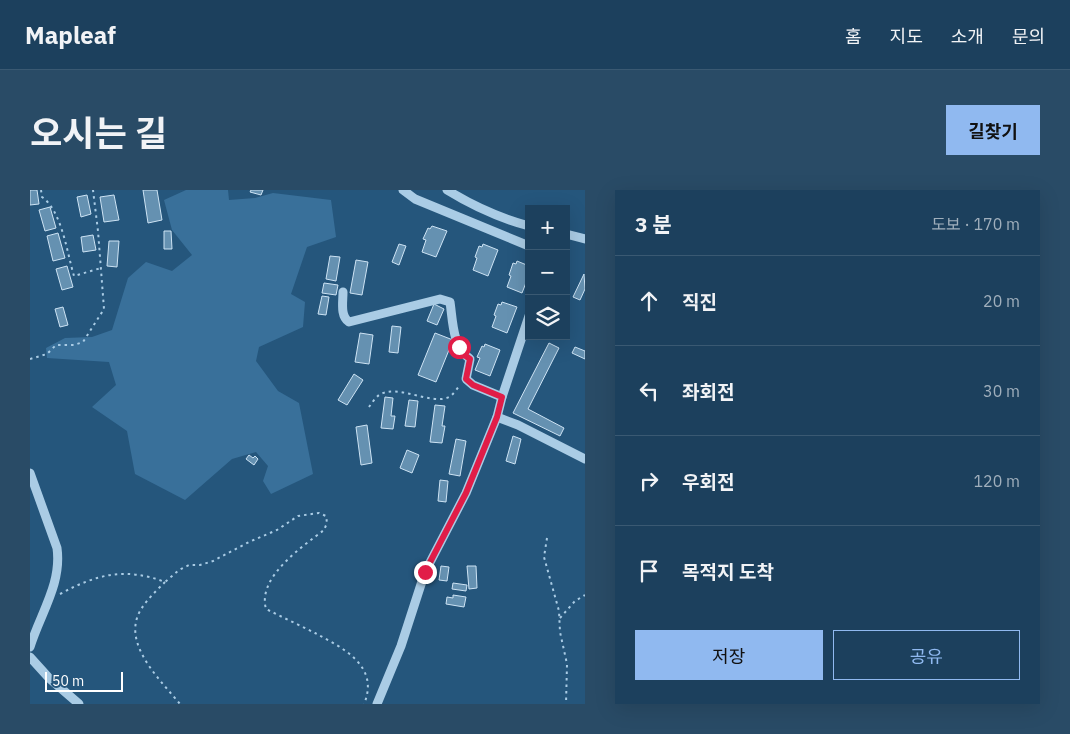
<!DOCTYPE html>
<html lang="ko">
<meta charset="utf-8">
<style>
:root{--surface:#1c405d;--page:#294b66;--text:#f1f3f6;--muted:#a0afbc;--line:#3a5972;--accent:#90b9f0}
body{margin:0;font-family:"IBM Plex Sans","Noto Sans KR",sans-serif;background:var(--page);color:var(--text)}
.controls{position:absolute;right:15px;top:15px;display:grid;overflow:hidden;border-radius:0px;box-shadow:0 5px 20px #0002}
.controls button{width:45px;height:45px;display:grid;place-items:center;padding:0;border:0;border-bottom:1px solid var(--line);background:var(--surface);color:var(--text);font:25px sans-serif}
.scale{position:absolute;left:15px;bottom:12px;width:78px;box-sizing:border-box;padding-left:5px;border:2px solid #fff;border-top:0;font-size:14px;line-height:18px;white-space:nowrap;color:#fff;-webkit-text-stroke:4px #25567c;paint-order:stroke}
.stop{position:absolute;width:15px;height:15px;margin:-11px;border:4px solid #e11d48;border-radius:50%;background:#fff}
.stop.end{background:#e11d48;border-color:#fff;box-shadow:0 1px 5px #0008}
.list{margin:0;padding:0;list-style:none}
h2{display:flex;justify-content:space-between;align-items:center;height:65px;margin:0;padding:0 20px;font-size:21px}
h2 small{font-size:16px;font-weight:400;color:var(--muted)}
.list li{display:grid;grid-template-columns:32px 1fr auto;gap:15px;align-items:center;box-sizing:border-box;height:90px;padding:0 20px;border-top:1px solid var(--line)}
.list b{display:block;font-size:19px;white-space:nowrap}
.list em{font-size:16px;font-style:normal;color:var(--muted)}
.actions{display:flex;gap:10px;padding:15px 20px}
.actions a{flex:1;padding:11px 0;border:1px solid var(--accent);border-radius:0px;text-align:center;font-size:18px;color:var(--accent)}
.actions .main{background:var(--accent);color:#111}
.icon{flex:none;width:28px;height:28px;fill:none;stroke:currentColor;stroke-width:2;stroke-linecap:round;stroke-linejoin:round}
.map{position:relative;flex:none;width:555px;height:514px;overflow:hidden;border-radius:0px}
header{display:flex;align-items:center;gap:30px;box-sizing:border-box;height:70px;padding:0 25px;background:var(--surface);border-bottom:1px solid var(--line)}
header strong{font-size:24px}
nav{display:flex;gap:28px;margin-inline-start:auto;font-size:18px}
.intro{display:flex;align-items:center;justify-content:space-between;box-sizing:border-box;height:120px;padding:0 30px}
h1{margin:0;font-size:35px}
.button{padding:12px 22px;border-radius:0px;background:var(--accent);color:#111;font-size:18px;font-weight:700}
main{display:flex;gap:30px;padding:0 30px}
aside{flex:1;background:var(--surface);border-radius:0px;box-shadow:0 5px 20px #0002}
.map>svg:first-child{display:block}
.green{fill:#39709a}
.building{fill:#6591b1;stroke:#cde3f4}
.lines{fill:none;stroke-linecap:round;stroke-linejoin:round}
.path{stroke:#aacce5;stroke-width:2;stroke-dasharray:2.5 4;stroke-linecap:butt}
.minor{stroke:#aacce5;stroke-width:9}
.route{stroke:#e11d48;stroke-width:6}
</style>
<header>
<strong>Mapleaf</strong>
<nav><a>홈</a><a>지도</a><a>소개</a><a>문의</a></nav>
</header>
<div class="intro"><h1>오시는 길</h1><a class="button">길찾기</a></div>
<main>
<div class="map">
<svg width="555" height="514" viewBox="0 0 555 514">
<rect width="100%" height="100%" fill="#25567c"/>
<!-- green -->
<path class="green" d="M156,0H198L199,10L225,8L243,3L301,10L306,47L277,57L261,104L275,112L273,137L229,157L226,171L248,201L269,213L283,284L241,304L233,291L238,276L226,262L202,269L155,310L105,284L97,241L62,217L86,195L79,172L17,168L16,158L35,148L62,147L82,140L98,88L116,72L142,81L162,65L142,40L134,10Z"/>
<!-- building -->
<g class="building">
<path d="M0,0H7L9,14L0,15Z"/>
<path d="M113,0H127L132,30L118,33Z"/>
<path d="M221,0H233L231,5L220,2Z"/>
<path d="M57,5L61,24L51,27L47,7Z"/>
<path d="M84,5L89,30L74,32L70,7Z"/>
<path d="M20,17L26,38L15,41L9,20Z"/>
<path d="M402,36L417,41L406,67L392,62L396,50L393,49L398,38L400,39Z"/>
<path d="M134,41H141L142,59H134Z"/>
<path d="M28,43L35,68L23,71L17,46Z"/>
<path d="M63,45L66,60L53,62L51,47Z"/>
<path d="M79,51H89L87,77L77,76Z"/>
<path d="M369,54L376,56L369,75L362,72Z"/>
<path d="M453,54L468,60L458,86L443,80L447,68L445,67L449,56L452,57Z"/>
<path d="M300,66L310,67L306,91L296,89Z"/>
<path d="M326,70L338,72L332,105L320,103Z"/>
<path d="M487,71L499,76V85L492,103L477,97L481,86L479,85L483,73L486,74Z"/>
<path d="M37,76L43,97L32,100L26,79Z"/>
<path d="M554,84L555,99L550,110L543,107Z"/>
<path d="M294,93L308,95L306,105L292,103Z"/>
<path d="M292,106L299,107L296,125L288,124Z"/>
<path d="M472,112L487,117L477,143L462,137L466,126L464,125L468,114L471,115Z"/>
<path d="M404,114L414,119L407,135L397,131Z"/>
<path d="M33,117L38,135L30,137L25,119Z"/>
<path d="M362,136L371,137L368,163L359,162Z"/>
<path d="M330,143L343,145L339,174L325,172Z"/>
<path d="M405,143L423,150L406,192L388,185Z"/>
<path d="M519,153L529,158L498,219L534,238L530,246L483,223Z"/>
<path d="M455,154L470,160L460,186L445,180L450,168L447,167L452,156L454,157Z"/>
<path d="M545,157L555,161V169L542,163Z"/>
<path d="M324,184L333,190L317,215L308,210Z"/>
<path d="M355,207L363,208L361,226H365L363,239L351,238Z"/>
<path d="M379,210L388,211L385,237L375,236Z"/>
<path d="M405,215L415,216L412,236H415L412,253L400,252Z"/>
<path d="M337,235L342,273L331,275L326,237Z"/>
<path d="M483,246L491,249L485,274L476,271Z"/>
<path d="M426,249L436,251L430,286L419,284Z"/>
<path d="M377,260L389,265L382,283L370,278Z"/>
<path d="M219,265L223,268L225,266L228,269L224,275L216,269Z"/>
<path d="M410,290L418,291L416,312L408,311Z"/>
<path d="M411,376L419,377L417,391L409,390Z"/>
<path d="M437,376H446L447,398L439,399Z"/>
<path d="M423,393L437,395L436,401L422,399Z"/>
<path d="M423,405L436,407L434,417L416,414L417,407L423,408Z"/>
</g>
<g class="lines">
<!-- path -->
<g class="path">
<path d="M11,0L12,7C32,21 37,63 44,86L71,78"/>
<path d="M0,169L17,164L26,155H44L53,152L74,119L68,41L63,0"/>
<path d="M339,217C342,213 345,208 349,205C368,193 401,216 419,207C423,205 427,199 429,196"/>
<path d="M517,348L514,367L529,421L530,442L537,474L536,514"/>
<path d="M135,392C125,402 111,415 107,428C97,459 132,492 150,514"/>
<path d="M30,404C67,384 95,377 135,392L149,380L159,375H170L183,371L219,352L247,340L268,326L289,323L296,326L297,333L294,340C272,357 227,387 236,419C252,427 269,435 285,443C313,458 350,476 334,514"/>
<path d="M530,428L545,411L555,405"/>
</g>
<!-- minor -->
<g class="minor">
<path d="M373,0L385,9L499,56"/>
<path d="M417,0C443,16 469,28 499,36"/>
<path d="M536,44L555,49"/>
<path d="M313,102C313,112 310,126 319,132L410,109L420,112C423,132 422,156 440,169L436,189L443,195L472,207"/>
<path d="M467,227L488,235L555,269"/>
<path d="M0,283L27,358C32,394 10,424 0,457"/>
<path d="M0,467L19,488L49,514"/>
<path d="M347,514L371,456L395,382L436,303L467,227L472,207L499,126"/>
</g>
</g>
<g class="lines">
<!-- route -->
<path class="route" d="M395,382L436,303L467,227L472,207L443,195L436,189L440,169L433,164L429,157"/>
</g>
</svg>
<div class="controls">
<button>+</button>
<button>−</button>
<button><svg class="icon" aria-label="layers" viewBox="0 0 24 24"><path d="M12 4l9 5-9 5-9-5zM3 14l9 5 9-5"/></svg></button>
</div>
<div class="scale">50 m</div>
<div class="stop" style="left:429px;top:157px"></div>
<div class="stop end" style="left:395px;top:382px"></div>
</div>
<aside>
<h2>3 분<small>도보 · 170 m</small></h2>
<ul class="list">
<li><svg class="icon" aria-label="ahead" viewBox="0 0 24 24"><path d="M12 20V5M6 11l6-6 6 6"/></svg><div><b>직진</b></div><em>20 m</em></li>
<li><svg class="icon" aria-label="left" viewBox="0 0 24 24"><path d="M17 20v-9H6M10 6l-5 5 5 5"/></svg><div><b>좌회전</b></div><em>30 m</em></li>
<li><svg class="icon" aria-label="right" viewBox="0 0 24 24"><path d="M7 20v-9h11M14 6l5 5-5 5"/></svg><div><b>우회전</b></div><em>120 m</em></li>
<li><svg class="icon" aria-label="arrive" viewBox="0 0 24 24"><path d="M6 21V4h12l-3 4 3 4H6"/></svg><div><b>목적지 도착</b></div></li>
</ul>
<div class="actions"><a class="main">저장</a><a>공유</a></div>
</aside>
</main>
